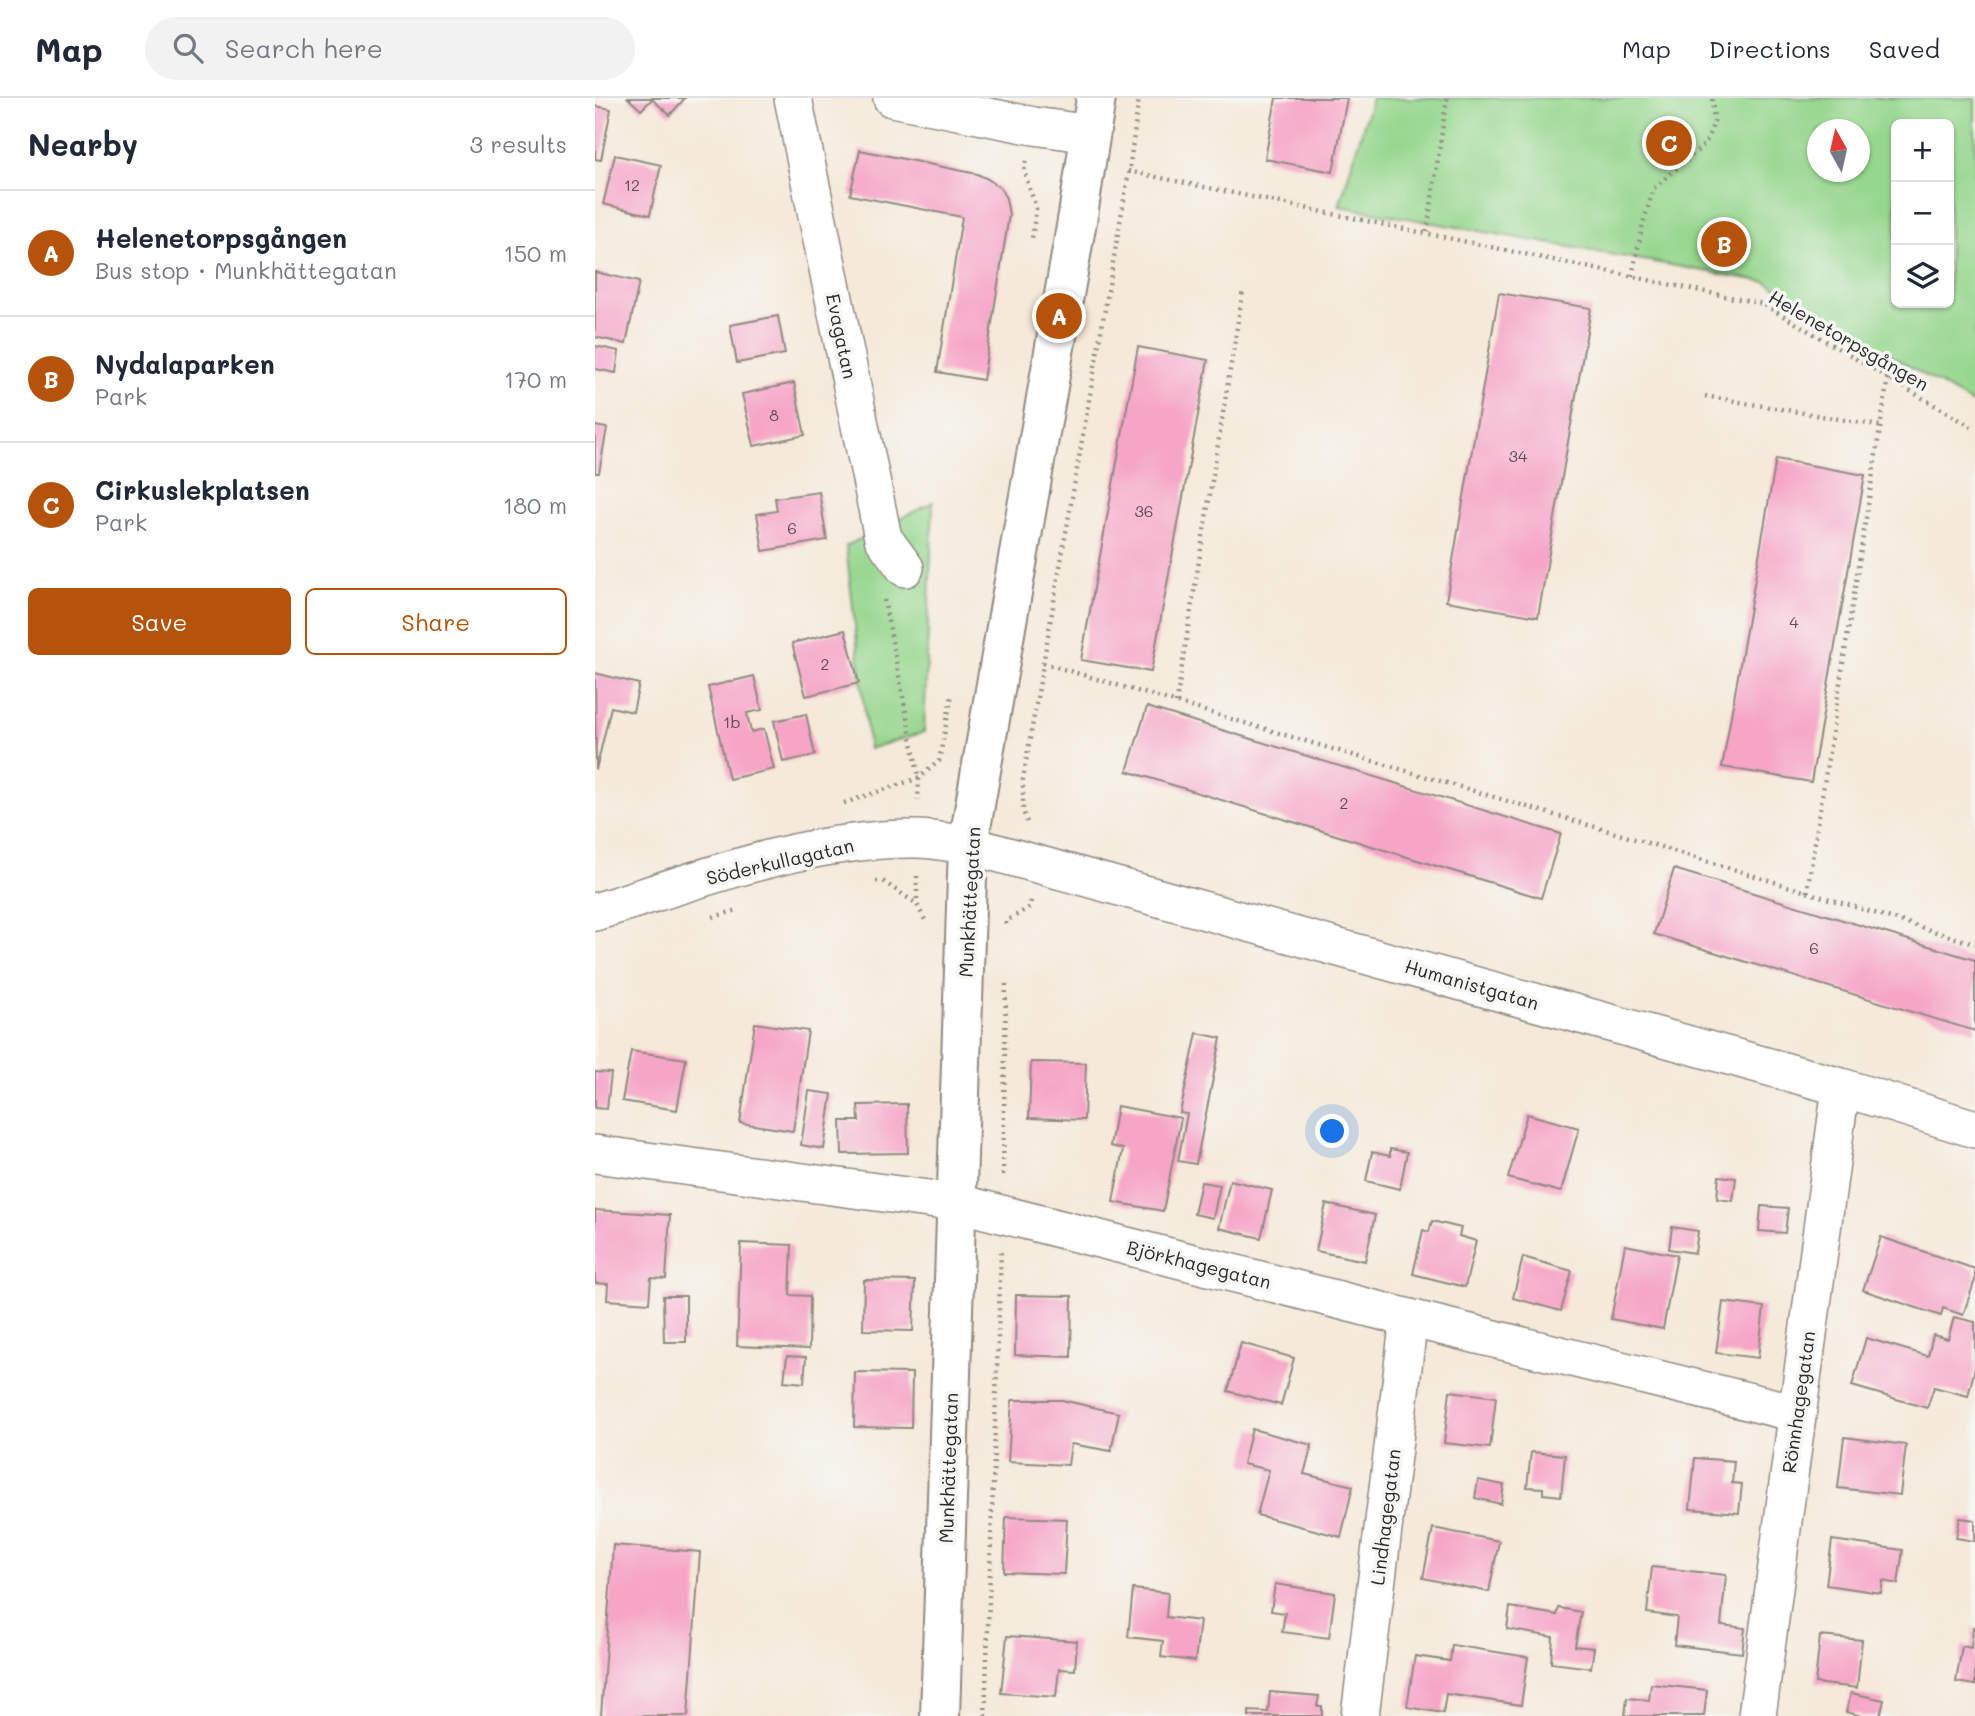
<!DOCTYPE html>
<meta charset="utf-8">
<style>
:root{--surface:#fff;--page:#f2f2f3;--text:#1f2937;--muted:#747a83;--line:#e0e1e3;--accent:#b45309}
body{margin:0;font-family:Mali,sans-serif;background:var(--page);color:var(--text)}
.controls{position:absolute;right:21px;top:21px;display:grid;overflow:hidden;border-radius:10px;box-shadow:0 2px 5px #0004}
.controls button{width:63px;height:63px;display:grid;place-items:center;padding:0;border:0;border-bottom:2px solid var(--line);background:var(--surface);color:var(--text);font:35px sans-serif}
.compass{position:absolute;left:1212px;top:21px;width:63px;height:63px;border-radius:50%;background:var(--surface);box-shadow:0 2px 5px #0004;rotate:352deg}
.you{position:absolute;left:738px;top:1034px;width:24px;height:24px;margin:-18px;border:5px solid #fff;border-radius:50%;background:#1a73e8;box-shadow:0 0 0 10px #1a73e833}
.badge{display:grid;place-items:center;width:46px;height:46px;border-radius:50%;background:var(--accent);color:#fff;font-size:23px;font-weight:700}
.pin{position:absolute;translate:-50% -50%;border:4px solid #fff;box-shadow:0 2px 7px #0006}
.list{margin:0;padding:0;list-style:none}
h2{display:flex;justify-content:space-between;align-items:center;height:91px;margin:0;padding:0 28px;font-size:30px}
h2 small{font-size:23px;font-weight:400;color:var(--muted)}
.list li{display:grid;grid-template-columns:46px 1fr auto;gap:21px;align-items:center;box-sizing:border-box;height:126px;padding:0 28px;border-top:2px solid var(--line)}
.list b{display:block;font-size:26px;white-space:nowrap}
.list p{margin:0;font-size:23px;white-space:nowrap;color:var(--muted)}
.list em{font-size:23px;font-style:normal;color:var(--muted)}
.actions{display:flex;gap:14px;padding:21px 28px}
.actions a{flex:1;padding:16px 0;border:2px solid var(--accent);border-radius:10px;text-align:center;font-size:24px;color:var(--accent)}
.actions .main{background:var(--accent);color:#fff}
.icon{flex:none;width:38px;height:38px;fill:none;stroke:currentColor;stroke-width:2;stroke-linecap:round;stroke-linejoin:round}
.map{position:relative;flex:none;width:1380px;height:1618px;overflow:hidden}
header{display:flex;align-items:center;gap:42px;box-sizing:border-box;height:98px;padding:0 35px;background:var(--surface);border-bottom:2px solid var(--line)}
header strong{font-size:33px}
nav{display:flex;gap:38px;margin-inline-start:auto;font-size:24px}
.search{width:490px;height:63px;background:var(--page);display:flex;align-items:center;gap:18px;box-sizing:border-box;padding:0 24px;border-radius:38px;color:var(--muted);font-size:26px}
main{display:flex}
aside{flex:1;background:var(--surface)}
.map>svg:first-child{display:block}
.green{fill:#96d78e;stroke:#60815c;stroke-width:2;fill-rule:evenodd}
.building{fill:#f6a5c7}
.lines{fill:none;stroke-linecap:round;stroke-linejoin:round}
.minor-casing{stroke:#908a82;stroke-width:40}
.major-casing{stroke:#908a82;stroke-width:42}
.path{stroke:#908a82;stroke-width:4.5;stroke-dasharray:2 5;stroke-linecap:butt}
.minor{stroke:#fff;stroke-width:37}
.major{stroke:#fff;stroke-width:38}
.labels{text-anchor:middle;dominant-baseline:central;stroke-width:7;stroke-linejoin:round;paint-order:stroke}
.number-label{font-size:16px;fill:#5e4a52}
.street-label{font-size:19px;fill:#2b2b2b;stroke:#f6f6f2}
</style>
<header>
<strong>Map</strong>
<div class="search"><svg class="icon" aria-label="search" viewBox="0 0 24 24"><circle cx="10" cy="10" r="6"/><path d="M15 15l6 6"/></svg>Search here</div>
<nav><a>Map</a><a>Directions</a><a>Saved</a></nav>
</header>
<main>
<aside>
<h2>Nearby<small>3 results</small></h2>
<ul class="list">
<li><span class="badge">A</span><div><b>Helenetorpsgången</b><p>Bus stop · Munkhättegatan</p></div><em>150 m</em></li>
<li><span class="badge">B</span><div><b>Nydalaparken</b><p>Park</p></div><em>170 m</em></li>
<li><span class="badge">C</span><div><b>Cirkuslekplatsen</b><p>Park</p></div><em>180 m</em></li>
</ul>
<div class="actions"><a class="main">Save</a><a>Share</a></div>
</aside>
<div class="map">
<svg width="1380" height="1618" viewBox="0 0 1380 1618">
<rect width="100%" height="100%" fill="#f6f6f2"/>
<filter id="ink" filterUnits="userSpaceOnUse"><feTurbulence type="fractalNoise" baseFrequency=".0143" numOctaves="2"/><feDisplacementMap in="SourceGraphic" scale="14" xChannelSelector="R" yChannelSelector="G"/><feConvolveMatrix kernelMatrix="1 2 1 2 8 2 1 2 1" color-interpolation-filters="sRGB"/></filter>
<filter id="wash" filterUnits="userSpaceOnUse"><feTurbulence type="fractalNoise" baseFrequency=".00686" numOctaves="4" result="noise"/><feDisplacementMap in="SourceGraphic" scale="28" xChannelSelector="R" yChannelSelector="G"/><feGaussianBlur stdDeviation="1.57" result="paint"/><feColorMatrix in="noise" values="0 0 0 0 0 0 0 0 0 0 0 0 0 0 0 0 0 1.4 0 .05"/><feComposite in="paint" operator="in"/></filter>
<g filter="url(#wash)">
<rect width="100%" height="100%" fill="#f5e9d9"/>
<!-- green -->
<g class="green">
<path d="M777,0H1380V307L1171,184L744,108ZM1354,26V205H1301V26ZM1223,32H1265V74H1223Z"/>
<path d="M338,404L329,634L274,651L251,448Z"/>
</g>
<g id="blocks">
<!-- building -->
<g class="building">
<path d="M33,0H90L75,17L57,1L46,12Z"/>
<path d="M681,0H752L738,74L670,61Z"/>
<path d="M0,8L16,11L6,62L0,61Z"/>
<path d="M265,52L382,76L393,81L405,90L411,100L414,117L388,282L342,274L367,119L255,97Z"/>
<path d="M20,57L66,67L55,117L8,106Z"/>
<path d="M0,174L44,184L31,246L0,239Z"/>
<path d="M904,195L996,210L943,519L851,503Z"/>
<path d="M183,218L190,256L142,265L135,227Z"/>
<path d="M0,248L24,253L21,275L0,271Z"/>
<path d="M543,249L613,262L556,574L486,562Z"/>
<path d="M199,285L210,337L159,348L147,296Z"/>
<path d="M0,328L12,330L4,375H0Z"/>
<path d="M1181,361L1270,377L1216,684L1127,669Z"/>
<path d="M224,394L232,442L168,453L162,416L182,413L180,400Z"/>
<path d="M250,532L264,585L211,598L197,545Z"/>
<path d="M0,575L44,586L38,614L16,609L1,672Z"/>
<path d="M159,578L167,612L152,615L156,634L169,631L179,671L134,681L113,589Z"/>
<path d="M552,609L966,736L946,800L532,673Z"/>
<path d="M211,616L220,657L188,664L179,623Z"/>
<path d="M1079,771L1380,862V933L1059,836Z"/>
<path d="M160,925L213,933L198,1033L145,1025Z"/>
<path d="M602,935L626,940L601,1066L583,1063L592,1016L585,1015Z"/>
<path d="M36,953L91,961L82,1012L27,1003Z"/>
<path d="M436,964L491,965L489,1022L434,1020Z"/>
<path d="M0,974L16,975L12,1011L0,1010Z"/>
<path d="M214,993L237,996L229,1051L206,1047Z"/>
<path d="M312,1006L313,1055L247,1056L246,1023H264L263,1007Z"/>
<path d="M522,1008L586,1020L568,1113L518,1104L528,1051L515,1048Z"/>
<path d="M932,1016L984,1030L966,1094L913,1080Z"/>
<path d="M795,1051L812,1054L805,1091L771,1083L777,1054L795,1058Z"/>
<path d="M1124,1078L1141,1080L1138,1103L1122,1101Z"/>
<path d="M635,1082L677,1092L666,1140L624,1130Z"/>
<path d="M606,1084L625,1087L618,1120L599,1116Z"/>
<path d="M731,1106L780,1117L770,1163L721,1153Z"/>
<path d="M1166,1108L1193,1110L1190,1135L1164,1133Z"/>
<path d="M0,1112L75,1117L71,1181L56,1180L54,1205L12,1202L13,1186L0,1185Z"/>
<path d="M837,1123L866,1130L864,1138L881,1143L870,1189L818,1176L828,1132L834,1134Z"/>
<path d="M1077,1129L1103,1133L1100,1155L1074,1151Z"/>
<path d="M1286,1139L1380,1171V1182L1368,1217L1348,1210L1346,1218L1268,1192Z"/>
<path d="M146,1145L197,1147L195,1197L215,1198L214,1251L142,1248Z"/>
<path d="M1030,1147L1082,1157L1068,1231L1016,1221Z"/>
<path d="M928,1159L977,1173L966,1213L918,1200Z"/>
<path d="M269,1182L320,1183L318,1233L268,1232Z"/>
<path d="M421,1197L477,1198L476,1259L420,1257Z"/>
<path d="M68,1198H91V1244H69Z"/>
<path d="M1128,1204L1169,1209L1163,1260L1121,1255Z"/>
<path d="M1359,1219L1380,1224V1270L1373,1298L1339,1289L1332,1310L1257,1288L1271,1240L1333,1258L1338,1237L1353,1241Z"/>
<path d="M646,1245L699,1260L686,1307L633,1293Z"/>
<path d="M192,1258L211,1259L209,1285L189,1283Z"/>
<path d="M260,1274L317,1275L316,1330L259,1329Z"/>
<path d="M855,1293L901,1299L895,1350L849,1345Z"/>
<path d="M417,1302H467L524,1315L516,1353L476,1346L473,1367L413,1364Z"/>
<path d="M657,1331L717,1347L709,1376L758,1388L746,1439L662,1417L674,1372L648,1366Z"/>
<path d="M1249,1339L1311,1347L1305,1397L1243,1390Z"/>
<path d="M936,1354L970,1357L966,1398L948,1396V1390L932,1389Z"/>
<path d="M1100,1360L1139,1363L1137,1385L1147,1386L1144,1415L1095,1411Z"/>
<path d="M883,1382L909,1387L906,1406L880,1400Z"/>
<path d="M411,1419L472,1421L469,1476L409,1474Z"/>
<path d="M1365,1420L1380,1422V1443L1361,1440Z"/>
<path d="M838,1430L904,1443L894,1494L828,1480Z"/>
<path d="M1237,1442L1308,1452L1303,1486L1288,1483L1286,1495L1231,1487Z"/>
<path d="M18,1447L105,1454L93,1618H6Z"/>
<path d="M1057,1469L1131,1477L1126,1527L1150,1530L1147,1555L1079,1547L1082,1519L1052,1515Z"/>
<path d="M680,1486L740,1495L734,1540L687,1534L690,1515L676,1513Z"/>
<path d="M538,1491L573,1495L571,1519L605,1523L600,1563L566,1559L568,1543L533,1539Z"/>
<path d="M915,1509L962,1517L964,1510L986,1514L980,1548L999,1550L996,1570L956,1565L958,1539L912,1531Z"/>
<path d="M1378,1529L1380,1530V1587L1361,1584L1367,1548L1376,1550Z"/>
<path d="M412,1538L482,1543L480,1572L464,1571L461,1599L406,1595Z"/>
<path d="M1225,1538L1267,1542L1262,1590L1220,1585Z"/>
<path d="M857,1547L933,1559L926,1607L851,1596L848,1615L812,1609L820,1558L855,1563Z"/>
<path d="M1056,1586L1112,1592L1109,1618H1030L1032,1600L1054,1602Z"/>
<path d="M675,1594L724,1598L722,1608H727V1618H654V1613L673,1614Z"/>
<path d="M1256,1595L1289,1602L1285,1618H1267L1251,1614Z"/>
</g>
</g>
</g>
<g filter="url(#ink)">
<use href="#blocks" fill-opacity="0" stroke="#908a82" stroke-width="2"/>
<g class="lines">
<defs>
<g id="minor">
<path d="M198,0L288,440L310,470"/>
<path d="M297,0L439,28L496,36"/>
<path d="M0,814C104,782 210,740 321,741C338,741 356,745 373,747L1246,989L1380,1031"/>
<path d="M0,1056L363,1105L814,1220L1201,1315"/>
<path d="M765,1618L814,1220"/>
<path d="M1162,1618L1246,989"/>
</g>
<path id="major" d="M345,1618L373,747L483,117L501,0"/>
</defs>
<!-- minor casing -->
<use href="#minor" class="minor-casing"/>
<!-- major casing -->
<use href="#major" class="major-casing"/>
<!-- path -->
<g class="path">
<path d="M431,63L429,73L441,110L437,140"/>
<path d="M533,73L1168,206L1380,331"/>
<path d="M832,134L852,0"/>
<path d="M1037,178L1048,125L1059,90L1111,45L1119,24L1117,0"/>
<path d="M1110,298L1285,328"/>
<path d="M289,502L324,680L323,703"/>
<path d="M448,565L1027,737L1380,846"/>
<path d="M581,605L648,192"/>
<path d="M249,705L324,680L344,663L357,596"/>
<path d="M432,724L428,713V681L534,73L544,0"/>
<path d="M322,778V805"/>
<path d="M281,783L289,784L322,806L331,824"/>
<path d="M1212,794L1293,280"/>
<path d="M118,819L143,812"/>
<path d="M411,826V823L435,809L436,802"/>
<path d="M408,1077L411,883"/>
<path d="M390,1618L406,1153"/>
</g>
<!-- minor -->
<use href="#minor" class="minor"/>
<!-- major -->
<use href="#major" class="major"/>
</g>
</g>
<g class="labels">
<!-- number labels -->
<g class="number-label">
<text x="37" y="86">12</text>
<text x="179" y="316">8</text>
<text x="923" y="357">34</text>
<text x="549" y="412">36</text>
<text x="197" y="429">6</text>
<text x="1199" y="523">4</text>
<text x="230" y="565">2</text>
<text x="137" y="623">1b</text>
<text x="749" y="704">2</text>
<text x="1219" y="849">6</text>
</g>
<!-- street labels -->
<g class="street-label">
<text transform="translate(247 238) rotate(78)">Evagatan</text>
<text transform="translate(1254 242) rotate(30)">Helenetorpsgången</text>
<text transform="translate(185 763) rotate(-13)">Söderkullagatan</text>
<text transform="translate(374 804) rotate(-87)">Munkhättegatan</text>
<text transform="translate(877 886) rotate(16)">Humanistgatan</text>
<text transform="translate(604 1166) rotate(14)">Björkhagegatan</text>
<text transform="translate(1203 1304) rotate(-82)">Rönnhagegatan</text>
<text transform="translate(353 1370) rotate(-88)">Munkhättegatan</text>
<text transform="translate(790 1419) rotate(-83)">Lindhagegatan</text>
</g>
</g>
</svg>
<div class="controls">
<button>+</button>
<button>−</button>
<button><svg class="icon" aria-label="layers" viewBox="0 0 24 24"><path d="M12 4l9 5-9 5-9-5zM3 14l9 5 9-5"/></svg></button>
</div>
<svg class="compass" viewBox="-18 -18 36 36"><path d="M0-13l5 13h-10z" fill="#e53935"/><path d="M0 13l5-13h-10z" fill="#747a83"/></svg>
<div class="you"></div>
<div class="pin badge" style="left:464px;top:218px">A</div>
<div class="pin badge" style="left:1129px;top:146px">B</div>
<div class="pin badge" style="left:1074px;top:45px">C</div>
</div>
</main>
